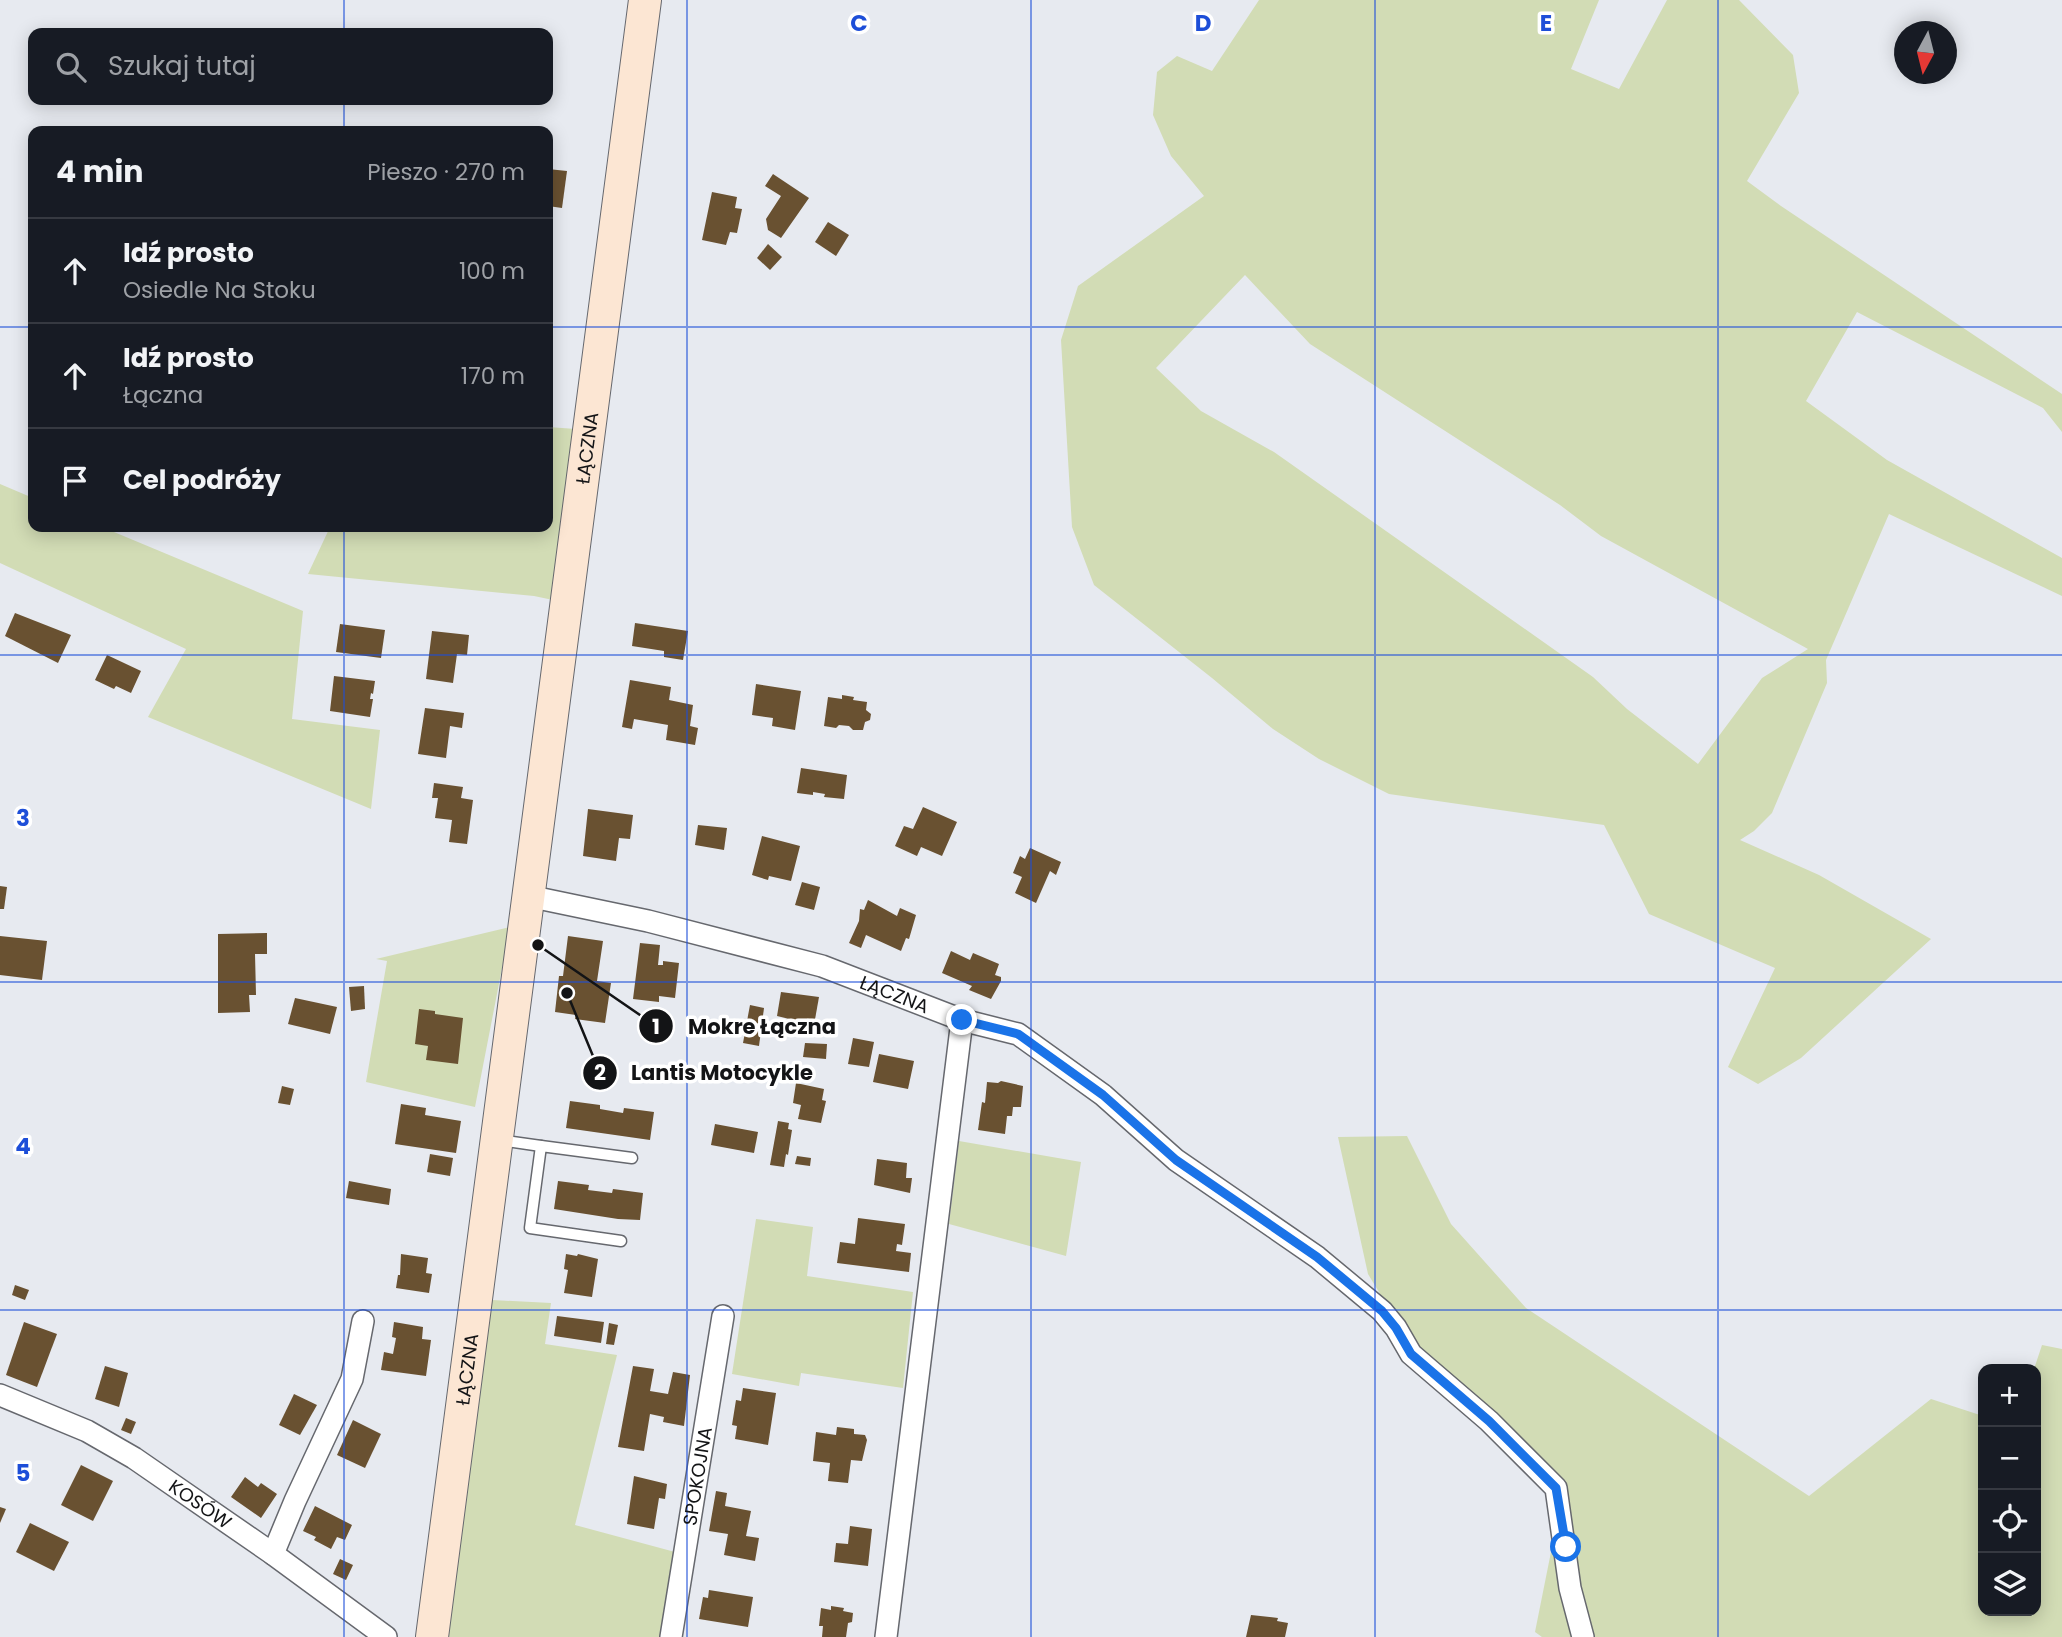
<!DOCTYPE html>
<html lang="pl">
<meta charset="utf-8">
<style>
:root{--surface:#171b24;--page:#20242c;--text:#f1f3f6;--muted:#9ea1a6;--line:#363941}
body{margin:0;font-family:Poppins,sans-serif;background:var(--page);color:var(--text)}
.controls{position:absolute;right:21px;bottom:21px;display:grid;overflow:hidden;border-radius:14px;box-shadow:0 4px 18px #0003}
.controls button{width:63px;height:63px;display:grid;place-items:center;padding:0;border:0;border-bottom:2px solid var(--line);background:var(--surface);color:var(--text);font:35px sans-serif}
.compass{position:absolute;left:1894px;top:21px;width:63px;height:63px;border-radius:50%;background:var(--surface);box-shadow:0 4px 18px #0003;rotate:187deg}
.stop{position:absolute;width:21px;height:21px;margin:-16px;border:5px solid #1a73e8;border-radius:50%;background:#fff}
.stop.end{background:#1a73e8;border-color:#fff;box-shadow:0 2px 7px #0008}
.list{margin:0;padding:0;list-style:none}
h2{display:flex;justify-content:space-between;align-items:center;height:91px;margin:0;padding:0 28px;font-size:30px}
h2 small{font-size:23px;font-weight:400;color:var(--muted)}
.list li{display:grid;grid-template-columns:46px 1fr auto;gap:21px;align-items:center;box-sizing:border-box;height:105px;padding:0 28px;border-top:2px solid var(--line)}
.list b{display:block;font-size:26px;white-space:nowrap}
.list p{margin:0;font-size:23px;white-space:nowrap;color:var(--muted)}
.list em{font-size:23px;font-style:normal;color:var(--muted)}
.icon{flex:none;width:38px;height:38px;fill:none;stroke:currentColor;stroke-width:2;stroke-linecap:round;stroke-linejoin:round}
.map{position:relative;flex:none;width:2062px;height:1637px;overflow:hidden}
.search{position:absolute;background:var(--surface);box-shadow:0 4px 18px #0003;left:28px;top:28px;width:525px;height:77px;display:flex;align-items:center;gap:18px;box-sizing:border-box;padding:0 24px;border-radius:14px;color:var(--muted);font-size:26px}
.panel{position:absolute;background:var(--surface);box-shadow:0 4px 18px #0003;left:28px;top:126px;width:525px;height:406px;border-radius:14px}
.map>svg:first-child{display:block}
.green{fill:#d2dcb5;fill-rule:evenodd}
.building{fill:#695131}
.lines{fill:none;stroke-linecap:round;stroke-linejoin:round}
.lane-casing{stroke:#66686e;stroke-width:13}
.street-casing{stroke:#66686e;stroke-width:24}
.secondary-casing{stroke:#66686e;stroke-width:34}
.lane{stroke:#fff;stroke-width:10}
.street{stroke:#fff;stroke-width:21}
.secondary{stroke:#fce6d3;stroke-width:32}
.route{stroke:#1a73e8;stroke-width:9}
.grid{fill:none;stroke:#1d4ed8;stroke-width:2;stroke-opacity:0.55}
.labels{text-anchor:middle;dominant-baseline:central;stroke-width:7;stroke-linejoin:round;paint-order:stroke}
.street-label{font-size:19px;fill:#131416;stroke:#fff}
.grid-label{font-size:23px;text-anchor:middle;font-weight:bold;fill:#1d4ed8;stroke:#fff;stroke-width:7;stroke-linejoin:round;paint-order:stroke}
.leader{fill:none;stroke:#131416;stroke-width:2.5}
.callout-dot{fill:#131416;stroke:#fff;stroke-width:2.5}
.mark-label{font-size:21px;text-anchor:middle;font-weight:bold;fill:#fff}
.callout-label{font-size:21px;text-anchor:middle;font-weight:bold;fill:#131416;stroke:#fff;stroke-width:7;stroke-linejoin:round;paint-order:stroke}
</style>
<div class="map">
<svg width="2062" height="1637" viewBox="0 0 2062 1637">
<rect width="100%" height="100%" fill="#e7eaf0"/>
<!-- green -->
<g class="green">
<path d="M1259,0H1599L1571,69L1619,89L1667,0H1739L1793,55L1799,93L1747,181L1781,206L2062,394V432L2043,408L1857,312L1806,401L1887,460L2062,558V596L1889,514L1826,660L1827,683L1772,813L1754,831L1740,840L1819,875L1931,939L1801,1058L1758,1084L1728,1067L1775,968L1649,914L1604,825L1389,794L1319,759L1273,729L1212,678L1094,585L1072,527L1061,340L1078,286L1204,196L1171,156L1153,115L1157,72L1177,56L1212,71ZM1245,275L1310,344L1560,505L1601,536L1808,649L1762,678L1698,764L1627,709L1593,677L1274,452L1201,411L1156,368Z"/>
<path d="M548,427L576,429L553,600L534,596L308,574L330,527H548Z"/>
<path d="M0,484L33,498V527H102L303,611L292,719L380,730L371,809L148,717L186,649L0,563Z"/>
<path d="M510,927L475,1107L366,1082L387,961L376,959Z"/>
<path d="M1407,1136L1451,1224L1526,1308L1809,1496L1931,1399L1983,1416V1611H2036L2034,1369L2042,1345L2062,1349V1637H1542L1535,1632L1564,1487L1437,1388L1368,1274L1338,1137Z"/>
<path d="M959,1141L1081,1162L1066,1256L949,1224Z"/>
<path d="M756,1219L813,1227L807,1276L913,1292L903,1388L801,1373L799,1386L732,1374Z"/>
<path d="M492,1300L551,1303L545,1344L617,1355L575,1525L675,1552L660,1637H444Z"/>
</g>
<!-- building -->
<g class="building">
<path d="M548,169L567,171L562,208L548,206Z"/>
<path d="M773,174L809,198L781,238L768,230L766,219L781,196L765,186Z"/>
<path d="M712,192L737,197L735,208L742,209L737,233L730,232L726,245L702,240Z"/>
<path d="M828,222L849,235L836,256L815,242Z"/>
<path d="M768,244L782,257L770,270L757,258Z"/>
<path d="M15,613L71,635L58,663L5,636Z"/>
<path d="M635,623L688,631L683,660L664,657V651L632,646Z"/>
<path d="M340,624L385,630L381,658L336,652Z"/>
<path d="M432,631L469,635L467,655L457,654L453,683L426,679Z"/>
<path d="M107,655L141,671L131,693L116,686L114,689L95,680Z"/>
<path d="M334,676L375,681L373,694L371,693L370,699H373L370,717L330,711Z"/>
<path d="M630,680L671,687L669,700L693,705L690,726L698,728L695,745L666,740L668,725L634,719L632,729L622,727Z"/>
<path d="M756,684L801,691L795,730L772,726L773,718L752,715Z"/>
<path d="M842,695L854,697L853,700L867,702L866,710L871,714L870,720L865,722L863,730H853L849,726L839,725L836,728L824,726L828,697L842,699Z"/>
<path d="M425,708L464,713L462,728L450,726L446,758L418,754Z"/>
<path d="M801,768L847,775L844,799L824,797L825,794L813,792V795L797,793Z"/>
<path d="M434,783L463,787L461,798L473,800L467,844L449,842L452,820L435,818L438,798H432Z"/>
<path d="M923,807L957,822L942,856L921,847L917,856L895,846L904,826L913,829Z"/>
<path d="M588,809L633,815L630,839L619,838L616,861L583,856Z"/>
<path d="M698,825L727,828L724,850L695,845Z"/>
<path d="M762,836L800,846L791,881L769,876L768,880L752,875Z"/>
<path d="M1030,848L1061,862L1056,875L1050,871L1036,903L1015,893L1022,877L1013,873L1020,856L1025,859Z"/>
<path d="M802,882L820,887L814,910L795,905Z"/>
<path d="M0,886L7,887L4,909H0Z"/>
<path d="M868,900L897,916L900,908L916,915L909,939L906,938L901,951L866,935L861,948L849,943L859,921L860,909L864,910Z"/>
<path d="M267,933V954H255L256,995H249L250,1012L218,1013V934Z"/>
<path d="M0,936L47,941L42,980L0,975Z"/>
<path d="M568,936L603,941L597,981L611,983L605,1023L575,1019L576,1015L555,1012L559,976H563Z"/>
<path d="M640,943L660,945L658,965H663V961L679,963L675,998L659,996V1002L633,999Z"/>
<path d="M951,951L970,960L973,953L999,964L995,975L1001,977V981L991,999L969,990L972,986L942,973Z"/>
<path d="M364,986L365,1009L351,1011L349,987Z"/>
<path d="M781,992L819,997L814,1025L777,1016Z"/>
<path d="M295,998L337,1007L330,1034L288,1024Z"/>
<path d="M750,1005L764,1008L759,1046L743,1043Z"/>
<path d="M419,1009L435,1011V1014L463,1018L458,1064L426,1060L428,1046L415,1044Z"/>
<path d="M853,1038L874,1042L869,1067L848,1064Z"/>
<path d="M805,1043L827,1044L826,1059L803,1057Z"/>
<path d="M879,1054L914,1061L908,1089L873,1082Z"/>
<path d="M1001,1081L1023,1086L1021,1107H1013L1012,1116H1007L1005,1134L978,1130L982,1102L985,1103L987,1082L998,1083Z"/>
<path d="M796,1083L824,1089L822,1100L826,1101L821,1123L798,1119L801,1105L793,1103Z"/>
<path d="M282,1086L294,1089L290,1105L278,1103Z"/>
<path d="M570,1101L600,1105V1109L623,1113L624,1108L654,1112L650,1140L566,1128Z"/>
<path d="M401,1104L426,1108L425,1115L461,1121L456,1153L395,1144Z"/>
<path d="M778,1121L789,1123L788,1129L792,1130L788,1155L786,1154L784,1167L770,1165Z"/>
<path d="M715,1124L758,1132L754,1153L711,1145Z"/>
<path d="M430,1154L453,1158L450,1176L427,1172Z"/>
<path d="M797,1156L811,1158L810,1166L795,1164Z"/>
<path d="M877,1159L907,1163L906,1178H912L910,1193L874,1185Z"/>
<path d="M349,1181L391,1189L389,1205L346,1198Z"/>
<path d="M558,1181L589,1185L588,1190L612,1193L613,1189L643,1193L640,1220L618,1219L554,1209Z"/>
<path d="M858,1218L905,1224L902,1245L897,1244L896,1251L911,1253L909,1272L837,1263L840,1242L855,1244Z"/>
<path d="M401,1254L428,1258L426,1273L432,1274L429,1293L396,1288L398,1275H400Z"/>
<path d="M566,1254L577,1256L578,1254L598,1259L592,1297L564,1293L568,1270L564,1269Z"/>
<path d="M15,1285L29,1290L25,1300L12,1295Z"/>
<path d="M557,1316L604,1322L601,1343L554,1336Z"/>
<path d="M24,1322L57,1334L37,1387L6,1375Z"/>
<path d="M394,1322L423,1327L422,1339L431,1340L426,1376L381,1370L384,1352L393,1354L396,1338L392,1337Z"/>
<path d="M609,1323L618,1325L614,1345L606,1344Z"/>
<path d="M105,1366L128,1373L119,1407L95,1399Z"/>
<path d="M633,1366L654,1369L650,1391L668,1394L673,1372L690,1375L684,1426L663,1422L664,1417L650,1414L644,1451L618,1447Z"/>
<path d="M743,1388L776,1393L768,1445L735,1439L737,1426L732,1425L736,1400L741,1401Z"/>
<path d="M294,1394L317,1405L300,1435L279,1425Z"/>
<path d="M126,1418L136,1422L131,1434L121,1430Z"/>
<path d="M353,1420L381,1434L365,1468L337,1455Z"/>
<path d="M837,1427L854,1429V1434L865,1435L867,1440L862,1461L851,1460L848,1483L828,1481L830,1463L813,1461L816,1432L836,1435Z"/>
<path d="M81,1465L113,1481L93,1521L61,1505Z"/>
<path d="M634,1476L667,1484L665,1499L659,1498L654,1529L627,1524Z"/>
<path d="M245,1477L258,1487L261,1483L277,1494L261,1518L231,1497Z"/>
<path d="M716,1491L727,1493L725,1506L751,1511L746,1536L759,1538L755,1561L724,1555L728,1534L709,1531Z"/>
<path d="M315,1506L352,1525L345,1540L337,1537L331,1549L314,1540L316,1537L303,1531Z"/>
<path d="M0,1507L6,1509L0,1523Z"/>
<path d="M30,1523L69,1542L54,1571L16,1552Z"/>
<path d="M850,1526L872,1529L868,1566L834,1562L836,1543L848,1544Z"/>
<path d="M340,1559L353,1565L346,1580L333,1574Z"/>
<path d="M709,1590L753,1597L748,1627L699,1619L703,1597L708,1598Z"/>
<path d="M831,1606L844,1608L843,1611L853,1613L852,1622L848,1623L846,1637H822L823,1626H819L821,1608L831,1610Z"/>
<path d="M1251,1615L1278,1618L1277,1621L1288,1623L1285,1637H1246Z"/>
</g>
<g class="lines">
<defs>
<g id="lane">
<path d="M499,1140L541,1146"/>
<path d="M621,1241L530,1228L541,1146L632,1158"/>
</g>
<g id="street">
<path id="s1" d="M528,896L648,921L822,966L962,1020L1018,1034L1103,1095L1176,1160L1317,1257L1382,1311L1396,1328L1411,1354L1489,1421L1556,1488L1570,1588L1583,1637"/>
<path id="s2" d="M0,1395L87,1431L134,1458L273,1554L386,1637"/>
<path d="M273,1554L295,1501L352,1379L363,1321"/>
<path id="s3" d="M671,1637L723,1316"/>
<path d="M886,1637L962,1020"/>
</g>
<g id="secondary">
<path id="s4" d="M432,1637L645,0"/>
</g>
</defs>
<!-- lane casing -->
<use href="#lane" class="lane-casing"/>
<!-- street casing -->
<use href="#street" class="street-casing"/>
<!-- secondary casing -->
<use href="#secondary" class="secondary-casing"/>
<!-- lane -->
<use href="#lane" class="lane"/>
<!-- street -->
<use href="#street" class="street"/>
<!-- secondary -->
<use href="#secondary" class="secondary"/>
</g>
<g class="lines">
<!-- route -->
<path class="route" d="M962,1020L1018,1034L1103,1095L1176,1160L1317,1257L1382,1311L1396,1328L1411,1354L1489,1421L1556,1488L1566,1547"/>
</g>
<!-- grid -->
<path class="grid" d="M344,0V33M687,0V1637M1031,0V1637M1375,0V1637M1718,0V1637M344,100V131M0,327H33M548,327H2062M344,527V1637M0,655H2062M0,982H2062M0,1310H2062"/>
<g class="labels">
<!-- street labels -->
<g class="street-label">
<text stroke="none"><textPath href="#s4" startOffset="1199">ŁĄCZNA</textPath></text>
<text stroke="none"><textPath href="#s1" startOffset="380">ŁĄCZNA</textPath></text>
<text stroke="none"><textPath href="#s4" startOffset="270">ŁĄCZNA</textPath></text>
<text stroke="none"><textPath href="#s3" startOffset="163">SPOKOJNA</textPath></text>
<text stroke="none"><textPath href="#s2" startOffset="229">KOSÓW</textPath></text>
</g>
</g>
<g class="grid-label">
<text x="859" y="31">C</text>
<text x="1203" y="31">D</text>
<text x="1546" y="31">E</text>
<text x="23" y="826">3</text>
<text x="23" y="1154">4</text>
<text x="23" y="1481">5</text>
</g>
<!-- callouts -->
<path class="leader" d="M538 945L656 1026M567 993L600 1073"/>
<g class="callout-dot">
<circle cx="538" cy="945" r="7"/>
<circle cx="567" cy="993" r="7"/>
<circle cx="656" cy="1026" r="18"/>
<circle cx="600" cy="1073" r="18"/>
</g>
<g class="mark-label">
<text x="656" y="1034">1</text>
<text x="600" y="1080">2</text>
</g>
<g class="callout-label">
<text x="762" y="1034">Mokre Łączna</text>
<text x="722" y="1080">Lantis Motocykle</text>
</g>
</svg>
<div class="controls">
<button>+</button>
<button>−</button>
<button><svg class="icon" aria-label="locate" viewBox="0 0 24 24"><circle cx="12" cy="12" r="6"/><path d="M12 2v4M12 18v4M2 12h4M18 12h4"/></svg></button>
<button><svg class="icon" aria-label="layers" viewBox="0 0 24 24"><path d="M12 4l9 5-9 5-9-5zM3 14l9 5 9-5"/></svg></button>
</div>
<svg class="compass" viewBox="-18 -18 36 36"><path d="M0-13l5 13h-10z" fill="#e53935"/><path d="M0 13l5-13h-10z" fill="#9ea1a6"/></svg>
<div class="stop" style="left:1566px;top:1547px"></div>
<div class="stop end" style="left:962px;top:1020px"></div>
<div class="search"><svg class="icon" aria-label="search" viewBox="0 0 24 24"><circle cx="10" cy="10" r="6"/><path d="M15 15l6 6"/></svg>Szukaj tutaj</div>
<section class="panel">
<h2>4 min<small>Pieszo · 270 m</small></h2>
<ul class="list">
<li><svg class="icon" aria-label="ahead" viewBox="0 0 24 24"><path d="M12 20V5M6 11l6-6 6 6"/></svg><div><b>Idź prosto</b><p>Osiedle Na Stoku</p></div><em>100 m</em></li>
<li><svg class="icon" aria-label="ahead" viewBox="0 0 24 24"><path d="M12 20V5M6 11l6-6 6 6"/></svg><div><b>Idź prosto</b><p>Łączna</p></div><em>170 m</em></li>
<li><svg class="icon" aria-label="arrive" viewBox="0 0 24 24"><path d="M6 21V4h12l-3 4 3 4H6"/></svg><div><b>Cel podróży</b></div></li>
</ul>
</section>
</div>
